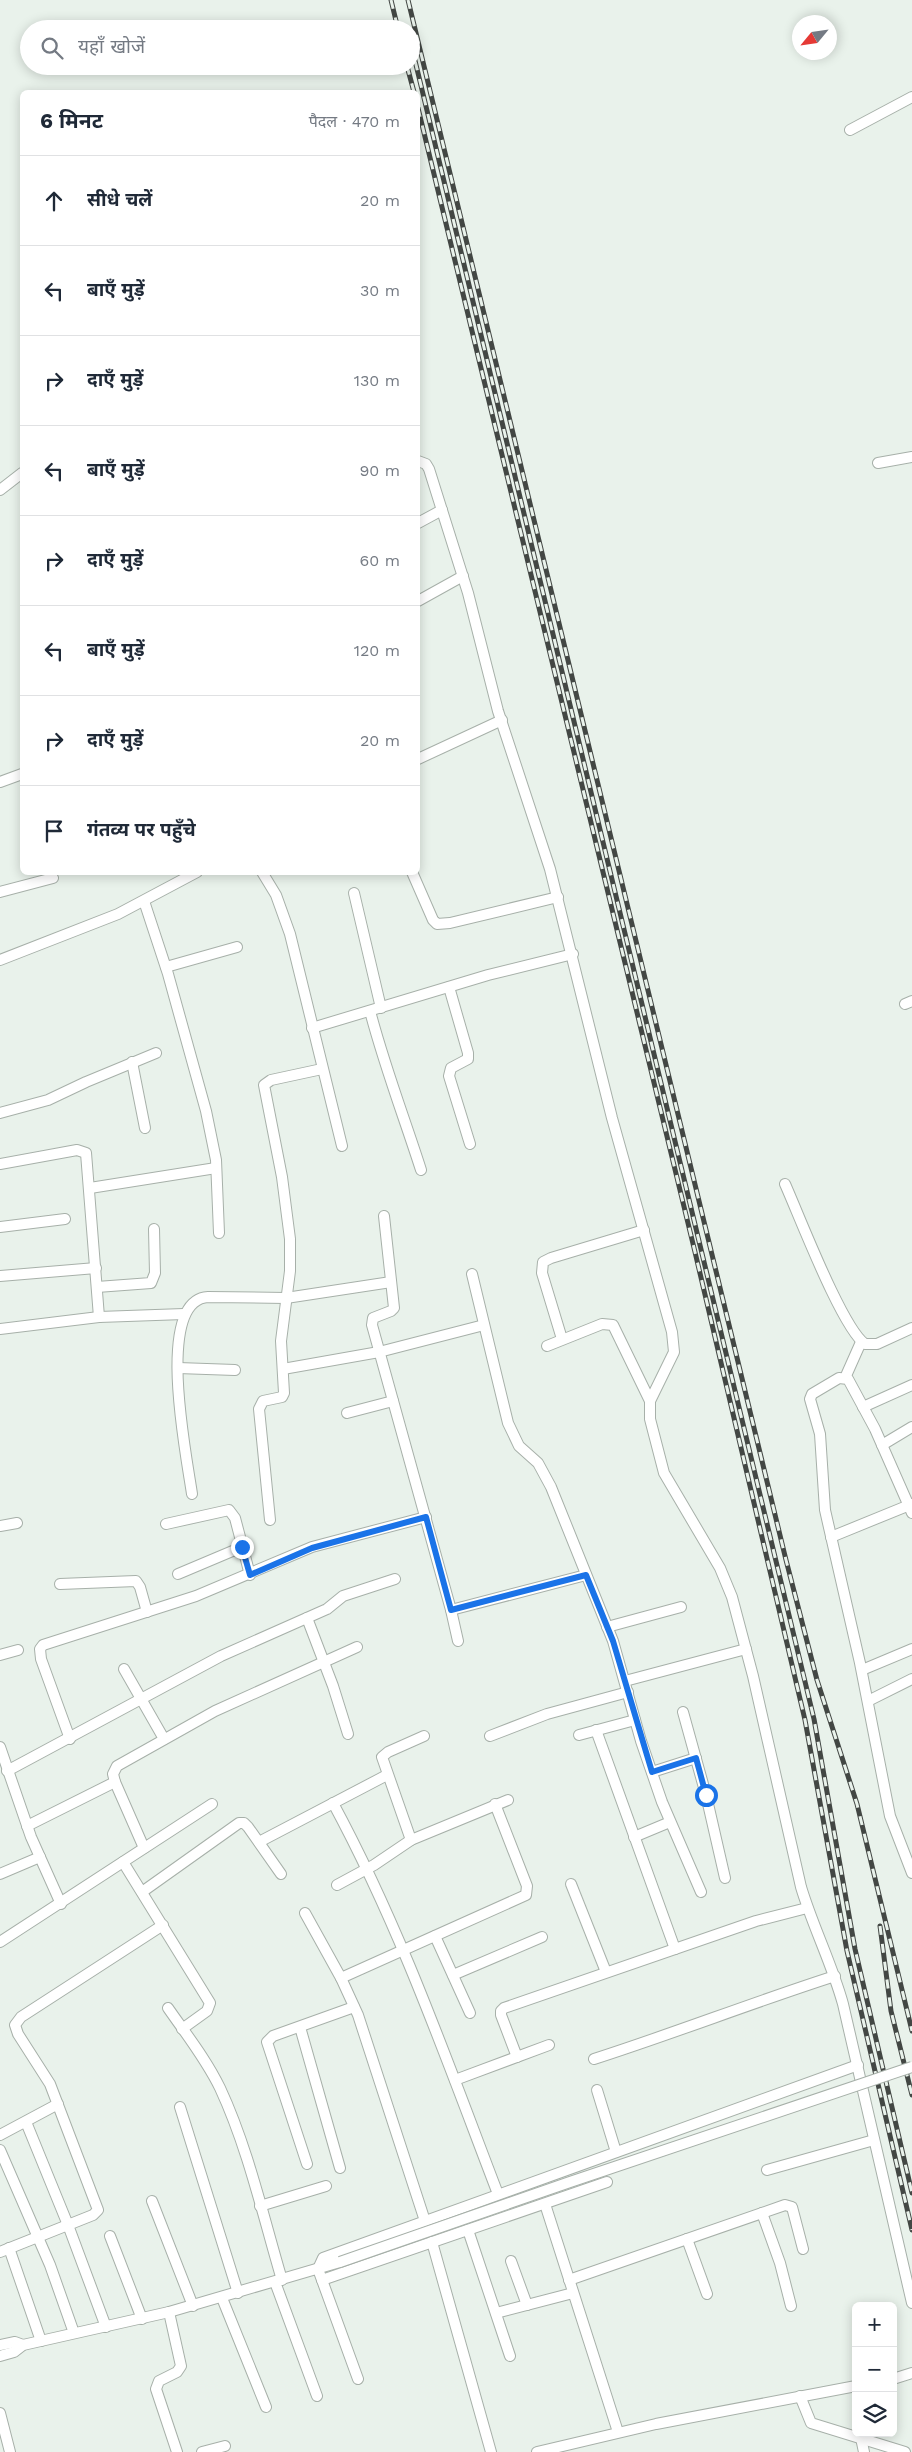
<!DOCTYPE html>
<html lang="hi">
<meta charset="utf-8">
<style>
:root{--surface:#fff;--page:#f6f6f7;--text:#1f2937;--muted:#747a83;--line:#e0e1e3}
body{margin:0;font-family:"Work Sans","Noto Sans Devanagari",sans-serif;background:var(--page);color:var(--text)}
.controls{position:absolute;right:15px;bottom:15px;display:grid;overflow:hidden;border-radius:8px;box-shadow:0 2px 12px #0003}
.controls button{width:45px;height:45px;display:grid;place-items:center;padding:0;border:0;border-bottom:1px solid var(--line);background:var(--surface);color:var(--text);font:25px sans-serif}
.compass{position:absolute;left:792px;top:15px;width:45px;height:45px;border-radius:50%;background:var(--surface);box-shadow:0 2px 12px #0003;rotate:241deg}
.stop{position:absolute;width:15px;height:15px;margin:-11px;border:4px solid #1a73e8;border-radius:50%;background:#fff}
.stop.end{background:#1a73e8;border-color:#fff;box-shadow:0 1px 5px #0008}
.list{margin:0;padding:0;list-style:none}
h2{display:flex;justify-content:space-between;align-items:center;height:65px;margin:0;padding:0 20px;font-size:21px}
h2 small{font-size:16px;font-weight:400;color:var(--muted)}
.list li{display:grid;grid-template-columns:32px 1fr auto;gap:15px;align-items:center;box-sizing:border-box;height:90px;padding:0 20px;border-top:1px solid var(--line)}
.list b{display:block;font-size:19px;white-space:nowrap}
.list em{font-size:16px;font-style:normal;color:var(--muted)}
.icon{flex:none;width:28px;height:28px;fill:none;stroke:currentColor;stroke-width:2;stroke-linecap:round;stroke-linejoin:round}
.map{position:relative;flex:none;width:912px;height:2452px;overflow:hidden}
.search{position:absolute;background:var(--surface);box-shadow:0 2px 12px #0003;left:20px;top:20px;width:400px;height:55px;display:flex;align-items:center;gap:12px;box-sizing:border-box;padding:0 18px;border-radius:28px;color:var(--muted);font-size:19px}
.panel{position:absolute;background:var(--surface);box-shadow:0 2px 12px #0003;left:20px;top:90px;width:400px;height:785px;border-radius:8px}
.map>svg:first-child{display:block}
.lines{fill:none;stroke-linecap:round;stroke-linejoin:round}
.minor-casing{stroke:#a7b0a9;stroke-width:12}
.minor{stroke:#fff;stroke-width:10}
.rail-casing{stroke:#434744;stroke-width:5}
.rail{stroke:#e9f2eb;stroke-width:3;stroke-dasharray:9;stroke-linecap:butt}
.minor-bridge-casing{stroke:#a7b0a9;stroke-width:12;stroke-linecap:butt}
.minor-bridge{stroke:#fff;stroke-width:10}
.route{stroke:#1a73e8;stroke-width:6}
</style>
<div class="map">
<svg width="912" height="2452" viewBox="0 0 912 2452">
<rect width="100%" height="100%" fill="#e9f2eb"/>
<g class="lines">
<defs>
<g id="minor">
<path d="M850,130L912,97"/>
<path d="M418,461L426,464L429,469L468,593L498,711L550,869L612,1118L672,1332L674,1352L650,1401V1419L664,1473L720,1568L732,1597L753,1676L801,1887C813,1927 832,1964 843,2004L912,2303"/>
<path d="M878,463L912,457"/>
<path d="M0,490L22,473"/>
<path d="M418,523L442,510"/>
<path d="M418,601L463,576"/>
<path d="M418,759L502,720"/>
<path d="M0,782L22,774"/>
<path d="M262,872L276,895L290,934L342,1146"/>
<path d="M412,872L433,920L437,924L450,923L558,897"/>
<path d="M0,892L53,878"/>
<path d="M354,893L381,1008"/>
<path d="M144,901L168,974L206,1111L216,1160L219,1233"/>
<path d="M0,960L118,914L197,872"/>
<path d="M166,967L237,947"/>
<path d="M449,987L468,1053V1059L451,1068L449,1076L470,1144"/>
<path d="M905,1004L912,1001"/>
<path d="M370,1011C384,1065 404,1117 421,1170"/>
<path d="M312,1028L488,975L573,954"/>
<path d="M132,1062L145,1128"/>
<path d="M0,1113L48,1100L86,1082L156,1053"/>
<path d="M0,1164L77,1150L86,1153L99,1317"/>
<path d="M785,1184C799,1215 842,1328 865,1344H877L912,1328"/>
<path d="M90,1188L216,1168"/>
<path d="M384,1216L394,1308L391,1311L373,1318L372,1325L451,1610L458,1641"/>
<path d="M0,1227L65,1219"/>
<path d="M472,1274L508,1423L519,1446L538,1463L551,1487L613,1641L641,1741L662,1802L701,1892"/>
<path d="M0,1276L96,1268"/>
<path d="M97,1287L151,1283L155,1273L154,1229"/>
<path d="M0,1329L99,1317L184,1314"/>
<path d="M562,1339L542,1273L543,1262L551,1258L644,1230"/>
<path d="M547,1346L602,1324L613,1325L650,1401"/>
<path d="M178,1368L235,1370"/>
<path d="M283,1369L379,1352L484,1325"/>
<path d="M845,1378L861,1342"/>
<path d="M863,1407L912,1385"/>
<path d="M347,1413L393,1401"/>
<path d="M882,1445L912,1427"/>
<path d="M192,1494C187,1458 154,1300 208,1297L286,1298L391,1282"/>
<path d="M912,1513L875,1429L848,1379L839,1378L812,1394L810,1399L820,1434L825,1510L860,1663L890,1816L912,1873"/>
<path d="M270,1520L259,1409L263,1401L282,1397L284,1393L281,1341L290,1271V1239L282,1177L264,1085L271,1080L322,1069"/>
<path d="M166,1524L229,1510L235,1518L250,1575"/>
<path d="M0,1526L17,1523"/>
<path d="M831,1537L912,1504"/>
<path d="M178,1574L242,1547"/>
<path d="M60,1584L136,1581L140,1587L147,1612"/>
<path d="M451,1610L586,1575"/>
<path d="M307,1618L333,1686L348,1734"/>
<path d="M607,1627L681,1607"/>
<path d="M0,1655L18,1650"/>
<path d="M124,1669L164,1739"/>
<path d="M862,1670L912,1649"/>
<path d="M625,1681L746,1649"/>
<path d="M868,1701L912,1679"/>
<path d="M683,1712L706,1795L725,1878"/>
<path d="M596,1730L675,1949"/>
<path d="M579,1735L635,1720"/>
<path d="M490,1736L547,1714L628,1692"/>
<path d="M70,1739L41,1659L40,1649L43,1645L196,1596L312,1547L426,1517"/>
<path d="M0,1747L31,1837L61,1904"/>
<path d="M7,1771L221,1656L327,1609L343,1596L395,1579"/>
<path d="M652,1772L696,1758"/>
<path d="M333,1803C401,1929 447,2061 498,2194"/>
<path d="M27,1826L115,1782"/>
<path d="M634,1837L670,1822"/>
<path d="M411,1840L382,1757L388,1752L424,1736"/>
<path d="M259,1842L387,1775"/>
<path d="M144,1848L115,1782L113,1774L117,1766L215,1711L357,1647"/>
<path d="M123,1862L210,2003L207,2011L182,2029"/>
<path d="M0,1874L40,1857"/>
<path d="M571,1884L606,1972"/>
<path d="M337,1885L374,1865L411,1840L508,1800"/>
<path d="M142,1892L239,1823H244L248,1827L281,1874"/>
<path d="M305,1913L341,1978L358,2015L425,2221"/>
<path d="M435,1936L470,2013"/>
<path d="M0,1942L212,1804"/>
<path d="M453,1975L542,1937"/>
<path d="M341,1978L526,1895L527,1886L495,1804"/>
<path d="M168,2008C186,2034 206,2059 220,2088C248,2148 263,2216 282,2280"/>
<path d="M300,2027L340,2168"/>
<path d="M517,2057L501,2015V2011L504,2008L756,1921L807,1908"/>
<path d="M594,2059C675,2033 754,2002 835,1976"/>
<path d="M455,2080L549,2045"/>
<path d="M597,2090L616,2152"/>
<path d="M180,2107L238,2293"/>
<path d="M26,2122L68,2225L106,2327"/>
<path d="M0,2135L58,2104"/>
<path d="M0,2150L50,2265L74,2333"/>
<path d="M307,2164L267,2042L273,2036L354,2007"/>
<path d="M767,2170L874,2140"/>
<path d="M152,2201L193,2306"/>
<path d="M545,2204L618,2432"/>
<path d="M260,2206L326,2186"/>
<path d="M762,2213L780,2263L791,2306"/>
<path d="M468,2230L510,2356"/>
<path d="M110,2236L142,2319"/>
<path d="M687,2239L707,2294"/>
<path d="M432,2242L491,2452"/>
<path d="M9,2248L41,2341"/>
<path d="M0,2252L93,2215L98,2210L50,2084L18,2034L15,2025L21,2017L163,1925"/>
<path d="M511,2261L527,2305"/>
<path d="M322,2280L607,2182"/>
<path d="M569,2280L785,2205L792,2207L803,2249"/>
<path d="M275,2282L317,2396"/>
<path d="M222,2298L266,2407"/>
<path d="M169,2312L181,2366L177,2372L159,2381L156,2389L177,2452"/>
<path d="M496,2313L573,2293"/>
<path d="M0,2345L15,2342L23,2345"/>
<path d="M0,2356L14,2352L23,2345L169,2312L340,2262"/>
<path d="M358,2379L318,2269L323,2258L858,2065"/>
<path d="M893,2379L912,2373"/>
<path d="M800,2396L811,2423L905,2452"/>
<path d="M0,2413L10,2452"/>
<path d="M861,2438L864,2452"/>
<path d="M202,2452L225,2446"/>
<path d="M537,2452L656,2424L856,2386"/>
</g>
</defs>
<!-- minor casing -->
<use href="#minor" class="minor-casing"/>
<!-- minor -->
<use href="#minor" class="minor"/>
<defs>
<g id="rail">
<path d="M391,0L398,29"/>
<path d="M408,0L786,1560L817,1680L857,1804L912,2031"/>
<path d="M411,44L814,1719L855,1949L912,2193"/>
<path d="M407,66L414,92"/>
<path d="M418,108L695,1252L805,1720L847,1951L912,2230"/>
<path d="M880,1926L891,2011L912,2095"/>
</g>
</defs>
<!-- rail casing -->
<use href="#rail" class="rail-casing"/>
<!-- rail -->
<use href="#rail" class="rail"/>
<defs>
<path id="minor-bridge" d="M340,2262L570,2182L912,2067"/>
</defs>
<!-- minor-bridge casing -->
<use href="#minor-bridge" class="minor-bridge-casing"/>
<!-- minor-bridge -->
<use href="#minor-bridge" class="minor-bridge"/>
</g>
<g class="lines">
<!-- route -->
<path class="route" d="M242,1547L250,1575L312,1548L426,1517L451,1610L586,1575L613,1641L652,1772L696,1758L706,1795"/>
</g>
</svg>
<div class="controls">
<button>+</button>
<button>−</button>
<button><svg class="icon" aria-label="layers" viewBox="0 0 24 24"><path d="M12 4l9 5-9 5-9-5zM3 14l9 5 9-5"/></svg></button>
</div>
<svg class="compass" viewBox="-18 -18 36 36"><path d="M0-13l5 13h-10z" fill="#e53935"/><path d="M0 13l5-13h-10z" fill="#747a83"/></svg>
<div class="stop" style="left:706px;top:1795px"></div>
<div class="stop end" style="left:242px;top:1547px"></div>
<div class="search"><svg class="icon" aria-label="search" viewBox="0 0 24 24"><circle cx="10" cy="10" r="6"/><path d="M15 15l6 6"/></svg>यहाँ खोजें</div>
<section class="panel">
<h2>6 मिनट<small>पैदल · 470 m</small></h2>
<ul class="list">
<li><svg class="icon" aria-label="ahead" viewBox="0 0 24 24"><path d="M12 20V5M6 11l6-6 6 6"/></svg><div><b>सीधे चलें</b></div><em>20 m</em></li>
<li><svg class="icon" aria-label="left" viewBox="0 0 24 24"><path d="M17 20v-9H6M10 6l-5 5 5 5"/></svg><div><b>बाएँ मुड़ें</b></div><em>30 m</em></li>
<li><svg class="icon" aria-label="right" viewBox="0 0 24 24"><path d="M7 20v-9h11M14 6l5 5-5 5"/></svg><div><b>दाएँ मुड़ें</b></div><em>130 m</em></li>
<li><svg class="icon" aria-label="left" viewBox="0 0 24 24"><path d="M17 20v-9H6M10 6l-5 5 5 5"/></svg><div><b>बाएँ मुड़ें</b></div><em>90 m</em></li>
<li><svg class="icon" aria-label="right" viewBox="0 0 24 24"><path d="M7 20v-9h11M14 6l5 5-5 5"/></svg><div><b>दाएँ मुड़ें</b></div><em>60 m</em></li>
<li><svg class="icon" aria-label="left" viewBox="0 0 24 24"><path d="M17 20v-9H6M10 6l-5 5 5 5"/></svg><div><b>बाएँ मुड़ें</b></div><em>120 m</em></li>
<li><svg class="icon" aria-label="right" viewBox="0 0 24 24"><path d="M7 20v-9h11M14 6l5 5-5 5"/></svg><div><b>दाएँ मुड़ें</b></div><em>20 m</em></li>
<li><svg class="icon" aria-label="arrive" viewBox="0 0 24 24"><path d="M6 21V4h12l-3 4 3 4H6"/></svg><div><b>गंतव्य पर पहुँचे</b></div></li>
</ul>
</section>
</div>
